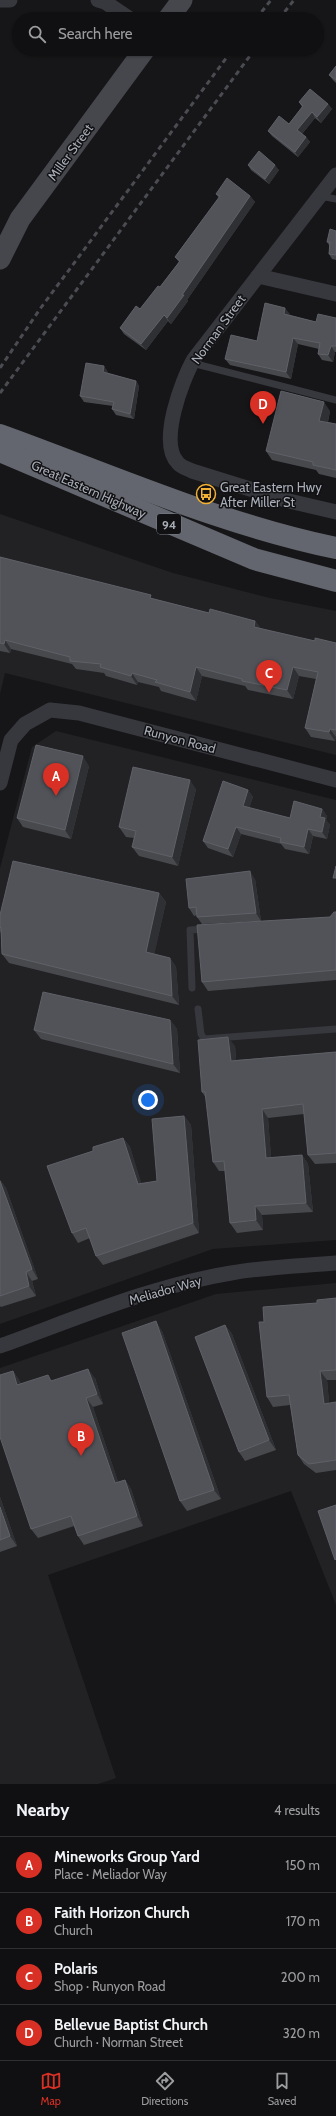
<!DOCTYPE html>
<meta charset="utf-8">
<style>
:root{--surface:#101012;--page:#1e1e20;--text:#f1f3f6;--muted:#9c9d9f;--line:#303032;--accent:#d93025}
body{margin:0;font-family:Cabin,sans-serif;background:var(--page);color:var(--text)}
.you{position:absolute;left:148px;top:1100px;width:14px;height:14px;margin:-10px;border:3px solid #fff;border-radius:50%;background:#1a73e8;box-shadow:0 0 0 6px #1a73e833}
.badge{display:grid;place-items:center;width:26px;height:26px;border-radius:50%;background:var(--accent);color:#fff;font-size:13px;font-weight:700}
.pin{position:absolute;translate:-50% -33px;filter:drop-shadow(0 1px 2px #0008)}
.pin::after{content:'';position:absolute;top:21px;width:14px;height:12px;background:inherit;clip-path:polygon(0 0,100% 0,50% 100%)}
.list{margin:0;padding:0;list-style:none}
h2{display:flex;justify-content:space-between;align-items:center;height:52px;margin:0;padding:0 16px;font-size:17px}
h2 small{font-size:13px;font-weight:400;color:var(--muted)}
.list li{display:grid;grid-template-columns:26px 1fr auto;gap:12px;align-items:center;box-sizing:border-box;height:56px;padding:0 16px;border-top:1px solid var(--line)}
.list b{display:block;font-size:15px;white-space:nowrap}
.list p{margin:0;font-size:13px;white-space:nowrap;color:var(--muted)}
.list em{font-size:13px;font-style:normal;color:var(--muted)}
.icon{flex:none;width:22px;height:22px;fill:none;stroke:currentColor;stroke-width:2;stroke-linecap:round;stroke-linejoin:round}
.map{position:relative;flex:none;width:336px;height:1784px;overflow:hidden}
.search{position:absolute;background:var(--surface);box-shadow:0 1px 3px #0004;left:12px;right:12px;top:12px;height:44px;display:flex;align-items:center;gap:10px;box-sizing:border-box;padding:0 14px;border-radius:22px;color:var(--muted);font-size:15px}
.sheet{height:276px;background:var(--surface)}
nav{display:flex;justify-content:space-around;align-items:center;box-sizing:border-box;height:56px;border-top:1px solid var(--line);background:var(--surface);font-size:11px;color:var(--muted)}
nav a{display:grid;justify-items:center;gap:2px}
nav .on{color:var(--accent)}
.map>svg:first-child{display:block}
.built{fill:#222225}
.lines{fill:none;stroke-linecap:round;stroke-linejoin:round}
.lane{stroke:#37383d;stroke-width:7}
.street{stroke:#37383d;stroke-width:15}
.secondary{stroke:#45474d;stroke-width:21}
.highway{stroke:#63666e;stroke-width:22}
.rail{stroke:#4a4c52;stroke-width:3;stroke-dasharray:5 4;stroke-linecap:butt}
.wall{fill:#47494d}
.shaded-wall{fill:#2f3033}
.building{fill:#525359;stroke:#5f6168}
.labels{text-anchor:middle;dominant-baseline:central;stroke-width:3;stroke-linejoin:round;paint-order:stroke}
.shield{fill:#111113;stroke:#7b7e86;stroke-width:1}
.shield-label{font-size:12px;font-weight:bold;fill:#a8adb8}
.street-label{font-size:13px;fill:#a8adb8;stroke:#111113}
.poi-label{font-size:13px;fill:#a8adb8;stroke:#111113;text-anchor:start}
</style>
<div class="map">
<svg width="336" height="1784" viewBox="0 0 336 1784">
<rect width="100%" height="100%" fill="#161618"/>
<!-- built -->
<g class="built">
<path d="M0,514L173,573L270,598L336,611V755L5,673L0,694Z"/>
<path d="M56,731L336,800V1240L213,1249L0,1324V868L32,747Z"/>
<path d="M336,1283V1605L291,1491L48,1575L116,1778L98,1784H0V1368L216,1294Z"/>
</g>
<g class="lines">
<!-- lane -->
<g class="lane">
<path d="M320,196L336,199"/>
<path d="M192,363L336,400"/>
<path d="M192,988L190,930L206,929"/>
<path d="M198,1009L201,1034L204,1039L336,1029"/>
</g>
<!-- street -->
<g class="street">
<path d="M0,0H10"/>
<path d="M98,0L105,2L130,19"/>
<path d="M336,175L194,359C182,380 158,443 178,463C181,467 188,469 192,471L289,501L336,512"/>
<path d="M258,276L336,294"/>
<path d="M0,783L11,740L25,724L50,710L79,713L336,780"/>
<path d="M0,1346C75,1319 151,1286 231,1273C265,1267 301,1266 336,1263"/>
</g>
<!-- secondary -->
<g class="secondary">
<path d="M168,19L182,0"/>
<path d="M0,259L20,219L145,49"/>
</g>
<!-- highway -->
<g class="highway">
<path d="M0,435C111,475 220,524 336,548"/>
<path d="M0,451L254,559L336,581"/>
</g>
<!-- rail -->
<g class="rail">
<path d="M256,19L271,0"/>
<path d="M279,19L294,0"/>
<path d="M0,368L40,309L233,49"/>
<path d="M0,393L255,49"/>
</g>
</g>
<!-- wall -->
<g class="wall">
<path d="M336,66V83L333,80L329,75Z"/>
<path d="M299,102L328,104L332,109L321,123L315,118L302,134L306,137L310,142L298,157L272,136L268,131L289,124L302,107Z"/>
<path d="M248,165L279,170L269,184L251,170Z"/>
<path d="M216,194L250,196L255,202L187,300L188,301L171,324L168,321L146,350L124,334L120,328L140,309L160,287L179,262L175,257L219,198Z"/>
<path d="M336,231V260L332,259L329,254V245L327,242Z"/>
<path d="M290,314V315L316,322L336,318V352H335L333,362L322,360L318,354L319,349L298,344L291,379L230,365L225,359L257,341Z"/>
<path d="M108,372V373L136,381L139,386L134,419L116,415L112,409L113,406L84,402L80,396Z"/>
<path d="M330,411L328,422L336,424V478L319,474L316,470L272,460L266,451Z"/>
<path d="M0,557L154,599L209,613L255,621L261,629L315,641L336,643V737L335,741L311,737L305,728L316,679L299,676L293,699L248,690L245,686L202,676L196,701L161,691L159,687L138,682L137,685L106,676L104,673L76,669L72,664L11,649L10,653L0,651Z"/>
<path d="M89,766L71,839L23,827L17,818Z"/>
<path d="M196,789L178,866L139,856L132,847L134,838L126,837L119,827Z"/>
<path d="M248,790L253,797L249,808L290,818L322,809L327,816L326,820L330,825L327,839L313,836L309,854L285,849L281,844L241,834L233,857L208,848L203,841Z"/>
<path d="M255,879L261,921L202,924L197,917V915L194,916L189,908Z"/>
<path d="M159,893L166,902L154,954L170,958L176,967L179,1005L9,963L2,954L1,933L0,931V915Z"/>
<path d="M336,912V980L208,991L202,982L330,917Z"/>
<path d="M170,1020L177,1029L180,1073L41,1039L34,1030Z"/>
<path d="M235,1046L236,1060L336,1052V1163L315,1164L308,1155L304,1114L268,1118L271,1158L302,1155L308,1164L313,1212L262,1215L263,1230L237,1233L230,1223L225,1171H219L213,1162L206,1098L202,1092Z"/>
<path d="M184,1116L191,1125L199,1233L103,1265L96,1256L90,1238L78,1243L72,1233L93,1151L123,1138L130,1147L141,1184L157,1181Z"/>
<path d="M0,1180L6,1188L38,1279L32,1281L36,1296L1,1307L0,1306Z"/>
<path d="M336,1298V1380H327L329,1403L336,1402V1470L316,1473L304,1464L298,1455L290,1405L273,1407L267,1397L264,1322L317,1303Z"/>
<path d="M225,1325L232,1334L276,1450L245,1461L239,1452Z"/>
<path d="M162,1331L221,1499L187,1511L180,1501Z"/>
<path d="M13,1371L19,1380L21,1384L53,1381L95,1378L103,1404L93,1407L118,1482L125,1480L131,1489L143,1526L84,1545L78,1536L74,1526L38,1538L31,1529Z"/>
<path d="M0,1497L17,1546L0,1552Z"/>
</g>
<!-- shaded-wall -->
<g class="shaded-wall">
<path d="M328,104L332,109L321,123L317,117Z"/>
<path d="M312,112L315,118L301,135L297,130Z"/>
<path d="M306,137L310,142L298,157L295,152Z"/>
<path d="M275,165L279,170L269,184L265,179Z"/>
<path d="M250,196L255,202L187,300L188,301L171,324L167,318L182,295Z"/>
<path d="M285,308L290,314L289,320L284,314Z"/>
<path d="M164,315L168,321L146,350L141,344Z"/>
<path d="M293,338L298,344L291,379L286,372Z"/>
<path d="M331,346L335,352L333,362L328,355Z"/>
<path d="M104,366L108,372L107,377L103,372Z"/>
<path d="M136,381L139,386L134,419L130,414Z"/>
<path d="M324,402L330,411L326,430L319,421Z"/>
<path d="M255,621L261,629L254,627Z"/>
<path d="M5,640L11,649L10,653L4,644Z"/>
<path d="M196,667L202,676L196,701L190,692Z"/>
<path d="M293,667L299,676L293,699L287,690Z"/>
<path d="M132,673L138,682L137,685L131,676Z"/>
<path d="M330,729L336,737L335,741L329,732Z"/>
<path d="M83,756L89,766L71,839L65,830Z"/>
<path d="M190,780L196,789L178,866L172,857Z"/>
<path d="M248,790L253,797L248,813L243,806Z"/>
<path d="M322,809L327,816L326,820L330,825L327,839L322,832L320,817Z"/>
<path d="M236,827L241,834L233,857L228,849Z"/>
<path d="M308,829L313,836L309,854L304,847Z"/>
<path d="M250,871L255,879L261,921L256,913Z"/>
<path d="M159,893L166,902L153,961L146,952Z"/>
<path d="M170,958L176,967L179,1005L172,996Z"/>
<path d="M170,1020L177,1029L180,1073L173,1064Z"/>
<path d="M228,1037L235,1046L237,1070L231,1061Z"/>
<path d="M262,1109L268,1118L272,1168L266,1158Z"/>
<path d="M184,1116L191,1125L199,1233L193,1223Z"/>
<path d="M123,1138L130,1147L145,1194L138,1184Z"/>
<path d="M302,1155L308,1164L313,1212L306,1203Z"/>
<path d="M0,1180L6,1188L38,1279L32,1269Z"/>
<path d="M255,1206L262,1215L263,1230L256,1220Z"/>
<path d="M26,1272L32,1281L36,1296L29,1286Z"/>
<path d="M156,1321L162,1331L221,1499L214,1490Z"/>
<path d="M225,1325L232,1334L276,1450L269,1440Z"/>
<path d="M88,1369L95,1378L103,1404L97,1394Z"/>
<path d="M13,1371L19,1380L24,1394L17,1385Z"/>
<path d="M320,1371L327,1380L330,1413L324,1404Z"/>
<path d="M86,1398L93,1407L122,1493L115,1483Z"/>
<path d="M125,1480L131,1489L143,1526L137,1516Z"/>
<path d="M0,1497L17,1546L10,1536L0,1507Z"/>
</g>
<!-- building -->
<g class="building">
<path d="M336,66V80L329,75Z"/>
<path d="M310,89L328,104L317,117L312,112L297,130L306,137L295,152L268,131L279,116L289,124L303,106L299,102Z"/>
<path d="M259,151L275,165L265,179L248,165Z"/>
<path d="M227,178L250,196L182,295H184L167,318L164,315L141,344L120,328L136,306L140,309L158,286L160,287L180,261L175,257L220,196L216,194Z"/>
<path d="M330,229L336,231V255L329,254L330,242H327Z"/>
<path d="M265,303L285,308L284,314L316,322L318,314L336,318V346H331L328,355L318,354L320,343L293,338L286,372L225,359L231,335L257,341Z"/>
<path d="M86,363L104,366L103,372L136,381L130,414L112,409L114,402L80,396Z"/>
<path d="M281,391L324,402L319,421L336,424V470L313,465V462L266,451Z"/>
<path d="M0,557L151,595L150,598L209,613L210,609L255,621L254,627L315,641V638L336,643V730L330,729L329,732L305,728L318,672L293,667L287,690L242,681V679L196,667L190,692L155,682L157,680L132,673L131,676L100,667L101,664L70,661V657L5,640L4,644L0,643Z"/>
<path d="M36,745L83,756L65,830L17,818Z"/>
<path d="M133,767L190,780L172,857L132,847L136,831L119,827Z"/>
<path d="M223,781L248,790L243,806L290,818L294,801L322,809L320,817L325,818L322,832L308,829L304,847L280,842L281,838L236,827L228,849L203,841Z"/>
<path d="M13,861L159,893L146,952L170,958L172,996L2,954L1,928L0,927V915Z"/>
<path d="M336,866V878H333Z"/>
<path d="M250,871L256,913L197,917L196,907L189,908L186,879Z"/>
<path d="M334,912H336V970L202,982L197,925L330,917Z"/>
<path d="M43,992L170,1020L173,1064L34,1030Z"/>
<path d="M228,1037L231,1061L336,1052V1153L308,1155L303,1104L262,1109L266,1158L302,1155L306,1203L255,1206L256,1220L230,1223L224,1161L213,1162L205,1092H202L198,1040Z"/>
<path d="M184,1116L193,1223L96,1256L86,1228L72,1233L47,1166L93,1151V1147L123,1138L138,1184L157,1181L152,1119Z"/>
<path d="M0,1181L32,1269L26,1272L29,1286L0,1296Z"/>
<path d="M336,1298V1370L320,1371L324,1404L336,1402V1460L309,1464L298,1455L289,1395L267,1397L259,1322H264L263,1307L317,1303V1300Z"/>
<path d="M156,1321L214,1490L180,1501L122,1333Z"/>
<path d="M225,1325L269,1440L239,1452L195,1337Z"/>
<path d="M88,1369L97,1394L86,1398L115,1483L125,1480L137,1516L78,1536L71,1516L31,1529L0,1437V1375L13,1371L17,1385L48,1375L51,1381Z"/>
<path d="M336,1505V1559L335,1560L318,1511Z"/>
<path d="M0,1507L10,1536L0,1540Z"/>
</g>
<!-- icons -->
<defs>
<symbol id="bus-ring" viewBox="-11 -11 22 22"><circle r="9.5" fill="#111113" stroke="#f2b134" stroke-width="1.5"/><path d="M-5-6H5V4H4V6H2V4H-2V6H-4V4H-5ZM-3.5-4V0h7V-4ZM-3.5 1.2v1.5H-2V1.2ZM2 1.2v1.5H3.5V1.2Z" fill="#f2b134"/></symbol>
</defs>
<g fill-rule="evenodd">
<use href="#bus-ring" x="195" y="483" width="22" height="22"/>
</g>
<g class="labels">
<!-- shield labels -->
<rect class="shield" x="157" y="514" width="24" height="20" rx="3"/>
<g class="shield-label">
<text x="169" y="524">94</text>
</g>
<!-- street labels -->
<g class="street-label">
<text transform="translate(70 152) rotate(-54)">Miller Street</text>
<text transform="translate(218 329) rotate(-54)">Norman Street</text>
<text transform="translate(89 489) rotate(24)">Great Eastern Highway</text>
<text transform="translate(180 739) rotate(15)">Runyon Road</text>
<text transform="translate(165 1290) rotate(-16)">Meliador Way</text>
</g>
<!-- poi labels -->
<g class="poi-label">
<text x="220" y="487">Great Eastern Hwy<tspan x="220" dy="15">After Miller St</tspan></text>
</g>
</g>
</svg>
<div class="you"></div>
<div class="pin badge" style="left:56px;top:796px">A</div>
<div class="pin badge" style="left:81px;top:1456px">B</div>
<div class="pin badge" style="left:269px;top:693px">C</div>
<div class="pin badge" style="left:263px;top:424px">D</div>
<div class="search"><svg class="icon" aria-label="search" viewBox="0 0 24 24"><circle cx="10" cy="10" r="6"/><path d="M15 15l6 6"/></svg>Search here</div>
</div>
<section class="sheet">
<h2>Nearby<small>4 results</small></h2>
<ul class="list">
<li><span class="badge">A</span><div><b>Mineworks Group Yard</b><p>Place · Meliador Way</p></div><em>150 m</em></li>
<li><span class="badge">B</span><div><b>Faith Horizon Church</b><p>Church</p></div><em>170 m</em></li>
<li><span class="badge">C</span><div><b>Polaris</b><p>Shop · Runyon Road</p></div><em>200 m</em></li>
<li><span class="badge">D</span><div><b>Bellevue Baptist Church</b><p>Church · Norman Street</p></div><em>320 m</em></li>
</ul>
</section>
<nav>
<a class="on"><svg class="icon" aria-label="map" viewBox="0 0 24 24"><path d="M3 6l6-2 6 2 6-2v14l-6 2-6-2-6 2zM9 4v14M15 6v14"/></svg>Map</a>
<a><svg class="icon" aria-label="directions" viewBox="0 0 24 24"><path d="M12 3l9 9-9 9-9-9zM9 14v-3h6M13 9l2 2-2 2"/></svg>Directions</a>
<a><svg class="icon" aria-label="saved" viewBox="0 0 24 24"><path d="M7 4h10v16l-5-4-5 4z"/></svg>Saved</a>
</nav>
